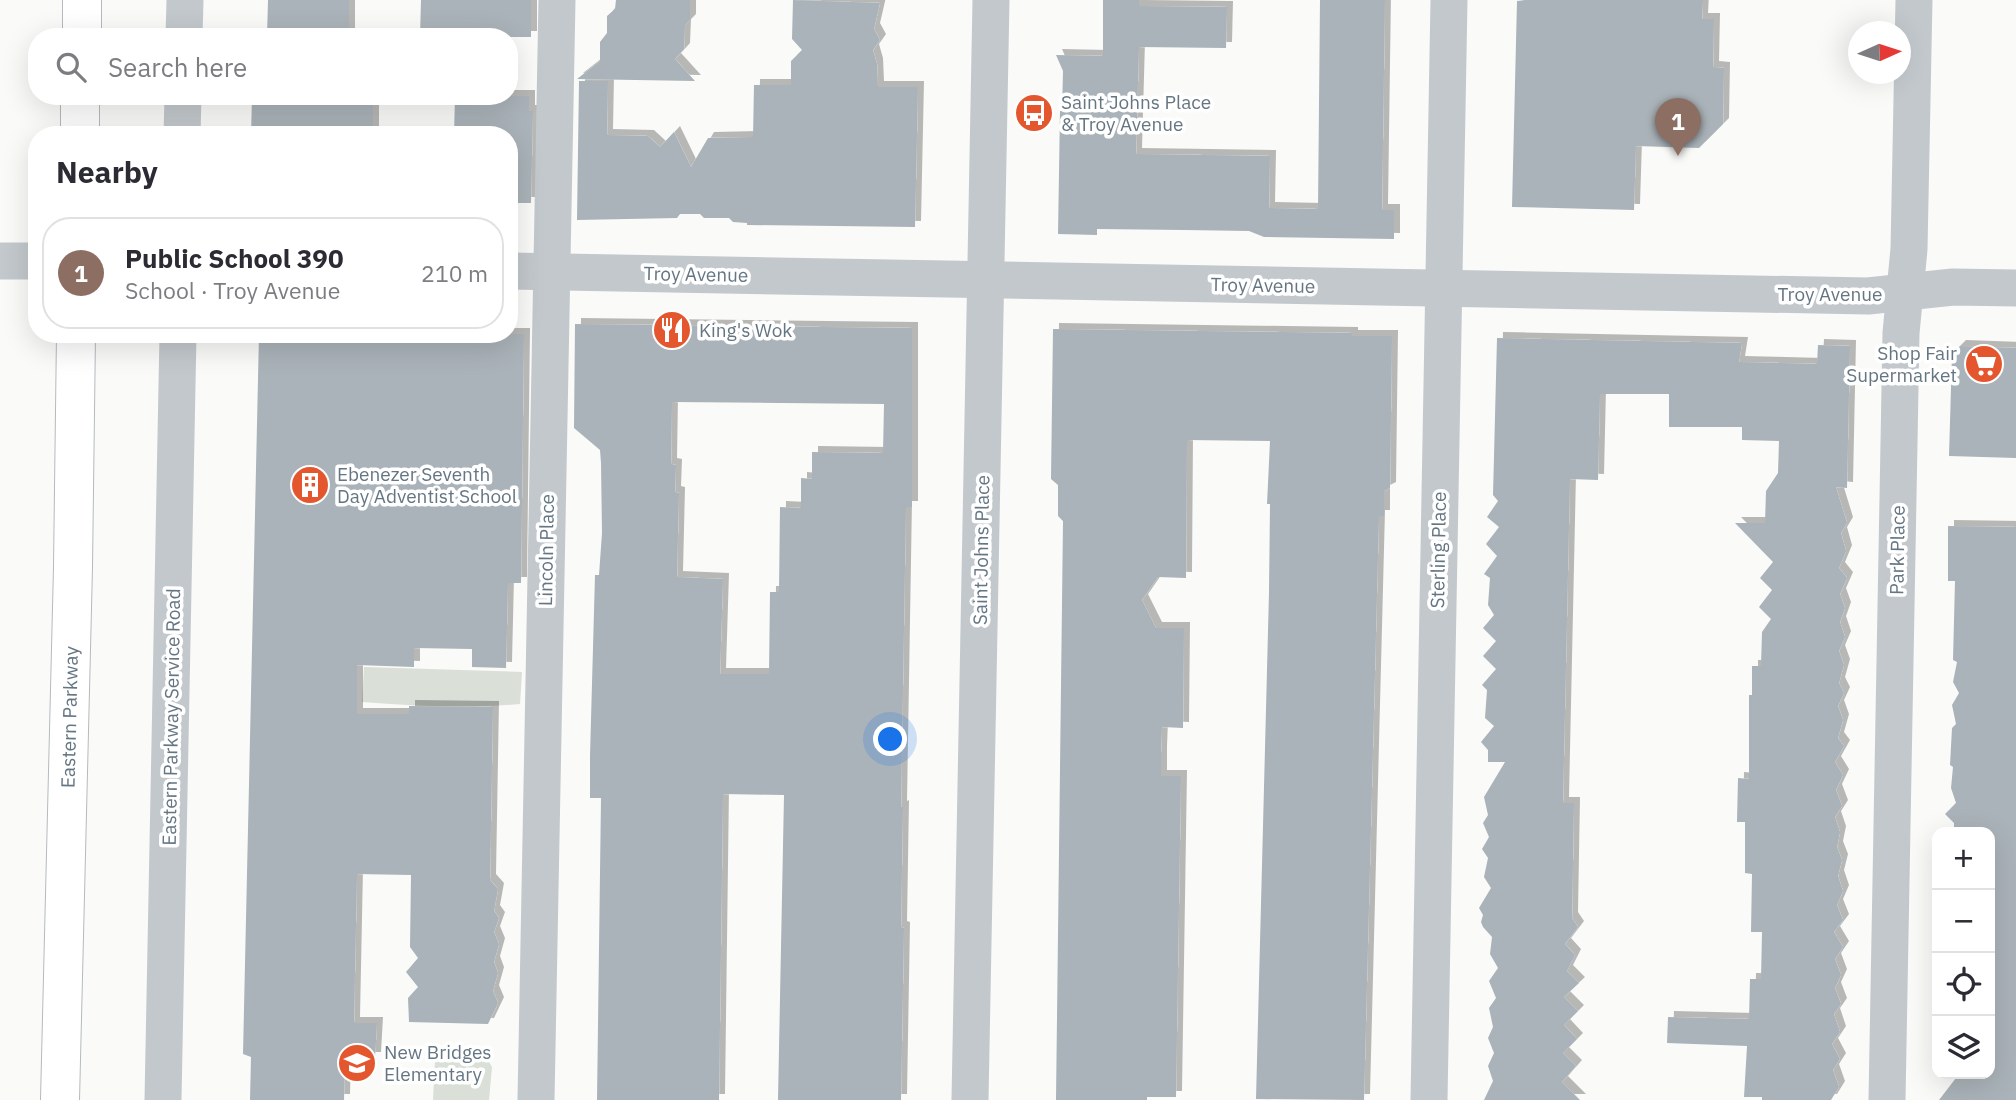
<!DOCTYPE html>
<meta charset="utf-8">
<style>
:root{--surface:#fff;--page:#f7f7f7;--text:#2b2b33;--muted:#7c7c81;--line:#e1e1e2;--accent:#e4572e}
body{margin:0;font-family:"IBM Plex Sans",sans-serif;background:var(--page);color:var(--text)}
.controls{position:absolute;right:21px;bottom:21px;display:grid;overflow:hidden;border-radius:14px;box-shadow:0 7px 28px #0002}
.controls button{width:63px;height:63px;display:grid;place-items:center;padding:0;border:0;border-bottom:2px solid var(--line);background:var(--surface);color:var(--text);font:35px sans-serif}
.compass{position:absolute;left:1848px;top:21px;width:63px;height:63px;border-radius:50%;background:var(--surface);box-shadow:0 7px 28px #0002;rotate:87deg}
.you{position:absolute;left:891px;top:740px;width:24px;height:24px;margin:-18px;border:5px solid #fff;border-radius:50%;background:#1a73e8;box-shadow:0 0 0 10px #1a73e833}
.badge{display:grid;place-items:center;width:46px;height:46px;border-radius:50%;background:var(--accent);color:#fff;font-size:23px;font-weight:700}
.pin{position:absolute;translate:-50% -58px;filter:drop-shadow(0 2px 4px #0008)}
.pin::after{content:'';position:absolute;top:37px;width:24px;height:21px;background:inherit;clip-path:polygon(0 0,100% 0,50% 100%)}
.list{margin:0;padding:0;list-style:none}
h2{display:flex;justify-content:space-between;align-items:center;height:91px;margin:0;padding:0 28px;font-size:30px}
h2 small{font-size:23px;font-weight:400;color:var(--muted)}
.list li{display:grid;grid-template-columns:46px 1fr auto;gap:21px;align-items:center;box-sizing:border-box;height:112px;margin:0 14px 14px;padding:0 14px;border:2px solid var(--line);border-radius:28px}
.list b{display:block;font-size:26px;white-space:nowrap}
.list p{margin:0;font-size:23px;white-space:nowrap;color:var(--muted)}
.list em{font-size:23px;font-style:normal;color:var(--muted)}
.icon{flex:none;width:38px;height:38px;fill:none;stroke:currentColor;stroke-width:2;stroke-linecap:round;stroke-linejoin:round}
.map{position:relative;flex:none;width:2016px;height:1100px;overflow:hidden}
.search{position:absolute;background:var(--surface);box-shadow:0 7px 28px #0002;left:28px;top:28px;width:490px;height:77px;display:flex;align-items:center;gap:18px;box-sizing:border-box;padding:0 24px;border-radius:28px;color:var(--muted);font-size:26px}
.panel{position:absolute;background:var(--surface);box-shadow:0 7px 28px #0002;left:28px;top:126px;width:490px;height:217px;border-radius:28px}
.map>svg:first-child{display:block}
.green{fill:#dadfd7}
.building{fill:#aab3b9;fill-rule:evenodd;filter:url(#shadow)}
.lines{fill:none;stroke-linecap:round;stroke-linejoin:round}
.primary-casing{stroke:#b5babe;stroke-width:40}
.street{stroke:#c3c8cc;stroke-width:37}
.primary{stroke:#fff;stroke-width:38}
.labels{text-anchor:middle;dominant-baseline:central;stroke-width:7;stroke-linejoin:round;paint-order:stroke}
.poi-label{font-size:19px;fill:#657683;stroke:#fff;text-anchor:start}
.street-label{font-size:19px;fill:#657683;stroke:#fff}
</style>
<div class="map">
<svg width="2016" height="1100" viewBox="0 0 2016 1100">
<defs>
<filter id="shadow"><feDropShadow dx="6" dy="-6" stdDeviation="0" flood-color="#0004"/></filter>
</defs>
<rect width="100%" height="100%" fill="#fafaf8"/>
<!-- green -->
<g class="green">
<path d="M364,667L522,672L520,704C468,709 415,706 362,702Z"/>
<path d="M455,1052L482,1053V1062H489L492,1067L489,1100H433L435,1060L454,1061Z"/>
</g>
<!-- building -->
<g class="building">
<path d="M268,0H349V37H267Z"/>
<path d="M421,0H531V37H420Z"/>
<path d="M616,0H690V20L685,25L684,49L675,59L695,81L577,79L600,61V42L607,33V16L615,9Z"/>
<path d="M793,0L880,3L874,29L880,40L873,50L877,64L878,87H918L915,227L747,225V223L733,222L729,218H704L700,214H680L677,218L577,220L579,81H608L607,135L648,136L660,147L674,132L691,167L708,138L753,137L754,85H791V61L802,50L792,39Z"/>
<path d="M1103,0H1139V6L1227,7L1226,48L1139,47L1136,154L1270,156L1269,208L1318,209L1320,0H1385L1382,210H1394V239L1264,237L1249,231L1184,230L1097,229V235L1058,234L1060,111H1062L1063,71L1056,55L1103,56Z"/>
<path d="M1527,0H1703L1702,19H1714L1713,67L1724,68L1723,124L1699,148L1636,146L1634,210L1512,207L1517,1Z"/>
<path d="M252,96H373V135H251Z"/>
<path d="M455,96H529V111H533L531,203H509V135H454Z"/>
<path d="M575,324L912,328V507H906L901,807L903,806L901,927L904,928L901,1100H778L784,795L723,794L719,1100H597L601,798H590V756L595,575H599L602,533L601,463L600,450L574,428ZM672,402L884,404L883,453L812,452V479L801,478V508L780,507L779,592H770L769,674H720L723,579L677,577L679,493L675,492L676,465L671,464Z"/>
<path d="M1053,329L1352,333V336H1392L1390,488L1384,491V516H1379L1364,1100L1256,1099L1269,592L1270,504H1267L1270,441L1187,440L1186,578L1158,577L1142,600L1156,628H1184L1183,728L1162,727L1161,752V776H1181L1176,1097H1147V1100H1056L1063,521L1058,516V485L1051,479Z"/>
<path d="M259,334H524L521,583H508L506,668L472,667V649L414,648V667L357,665V714H409V706L493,707L490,880L498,889L494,911L499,918L494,932L499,944L494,962L498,973L493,991L498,1003L488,1024L409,1022L408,998L418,987L406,972L418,958L410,947L411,875L357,874L354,1023H377L375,1058H345L344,1100H250L251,1057L243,1054Z"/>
<path d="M1497,338L1742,343L1739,362L1817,364L1818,345L1850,346L1847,488L1836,487L1847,523L1841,533L1846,551L1839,568L1847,578L1840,594L1845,608L1840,622L1845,637L1839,651L1844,665L1839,683L1844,693L1838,706L1843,720L1838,738L1844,746L1835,762L1843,775L1836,790L1842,806L1835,817L1840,832L1837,847L1842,860L1838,876L1843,891L1837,905L1843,920L1834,932L1843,947L1835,959L1841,975L1835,988L1841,1004L1834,1014L1840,1032L1832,1044L1840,1059L1833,1070L1839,1087L1831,1100H1762V1097H1744L1747,1046L1667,1043L1668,1017L1749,1019L1750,979H1761L1762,932H1751L1752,874L1745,873V822H1737L1738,778L1749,779V695H1752V666H1761L1762,632L1771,619L1759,607L1772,590L1760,578L1773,562L1735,523H1765L1766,491L1778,473L1779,441L1742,440V427H1669V394H1600L1598,480L1570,479L1563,803H1574L1572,918L1578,927L1565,944L1575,955L1567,971L1579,983L1564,997L1578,1011L1564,1025L1577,1039L1563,1053L1576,1066L1562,1082L1580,1100H1484L1493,1081L1488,1066L1494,1053L1488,1038L1493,1027L1489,1008L1496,998L1489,981L1498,968L1490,954L1492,937L1483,927L1481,922L1483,915L1479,908L1491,888L1484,877L1488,858L1482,849L1489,837L1483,823L1488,815L1484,797L1505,762H1488V750L1481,742L1494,726L1485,718L1487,690L1482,685L1496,669L1483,656L1496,641L1483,628L1494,615L1488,605L1490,578L1484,574L1497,556L1486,544L1499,527L1487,517L1498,501L1493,495Z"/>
<path d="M1960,346L2016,348V458L1949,456L1952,354Z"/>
<path d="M1948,526L2016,527V1100H1939L1959,1074H1990V832H1954V823L1945,814L1956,803L1951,788L1953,767L1950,765L1952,728L1956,724L1952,705L1959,693L1953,682L1957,662L1953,660L1955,581H1948Z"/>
</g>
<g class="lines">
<defs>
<g id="primary">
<path d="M82,37V0"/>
<path d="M80,135V96"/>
<path id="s1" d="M60,1100L73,567L76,334"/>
</g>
</defs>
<!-- primary casing -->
<use href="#primary" class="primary-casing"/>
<!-- street -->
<g class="street">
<path d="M184,37L185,0"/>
<path d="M182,135L183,96"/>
<path d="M0,261H37"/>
<path d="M509,271L1868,296L1953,287L2016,288"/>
<path d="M163,1100L178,334"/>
<path d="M536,1100L557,0"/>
<path d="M970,1100L991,0"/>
<path d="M1429,1100L1449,0"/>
<path d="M1887,1100L1901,333L1909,249L1914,0"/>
</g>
<!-- primary -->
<use href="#primary" class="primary"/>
</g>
<!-- icons -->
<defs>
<symbol id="bus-disc" viewBox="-11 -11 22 22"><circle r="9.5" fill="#e4572e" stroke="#fff"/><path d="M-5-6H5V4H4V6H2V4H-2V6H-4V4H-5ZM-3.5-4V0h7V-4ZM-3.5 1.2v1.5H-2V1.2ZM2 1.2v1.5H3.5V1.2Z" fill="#fff"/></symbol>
<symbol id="restaurant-disc" viewBox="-11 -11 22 22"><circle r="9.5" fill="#e4572e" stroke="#fff"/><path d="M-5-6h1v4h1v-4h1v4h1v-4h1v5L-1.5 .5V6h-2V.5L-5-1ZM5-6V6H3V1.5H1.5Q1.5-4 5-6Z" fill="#fff"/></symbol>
<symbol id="supermarket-disc" viewBox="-11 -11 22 22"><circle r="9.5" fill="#e4572e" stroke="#fff"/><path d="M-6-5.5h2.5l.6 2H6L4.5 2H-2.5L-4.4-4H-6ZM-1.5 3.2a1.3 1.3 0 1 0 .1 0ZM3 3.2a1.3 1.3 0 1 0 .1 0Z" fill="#fff"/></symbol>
<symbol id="building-disc" viewBox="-11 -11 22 22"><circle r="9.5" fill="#e4572e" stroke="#fff"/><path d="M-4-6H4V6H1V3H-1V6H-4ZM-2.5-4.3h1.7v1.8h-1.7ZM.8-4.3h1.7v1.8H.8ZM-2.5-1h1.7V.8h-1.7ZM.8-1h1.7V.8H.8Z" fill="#fff"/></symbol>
<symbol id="school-disc" viewBox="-11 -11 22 22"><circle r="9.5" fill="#e4572e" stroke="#fff"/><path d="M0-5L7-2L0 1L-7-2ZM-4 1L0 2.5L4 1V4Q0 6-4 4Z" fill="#fff"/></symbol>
</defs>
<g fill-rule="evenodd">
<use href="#bus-disc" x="1012" y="91" width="44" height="44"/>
<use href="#restaurant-disc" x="650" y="308" width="44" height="44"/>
<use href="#supermarket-disc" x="1962" y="342" width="44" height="44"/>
<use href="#building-disc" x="288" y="463" width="44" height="44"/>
<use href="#school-disc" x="335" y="1041" width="44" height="44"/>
</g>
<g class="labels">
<!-- poi labels -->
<g class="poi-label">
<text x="1061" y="102">Saint Johns Place<tspan x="1061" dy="22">&amp; Troy Avenue</tspan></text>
<text x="699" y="330">King's Wok</text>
<text x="1957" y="353" text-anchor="end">Shop Fair<tspan x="1957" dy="22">Supermarket</tspan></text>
<text x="337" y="474">Ebenezer Seventh<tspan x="337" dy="22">Day Adventist School</tspan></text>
<text x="384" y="1052">New Bridges<tspan x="384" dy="22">Elementary</tspan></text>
</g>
<!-- street labels -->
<g class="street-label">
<text transform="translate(696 274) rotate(1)">Troy Avenue</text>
<text transform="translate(1263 285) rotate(1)">Troy Avenue</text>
<text x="1830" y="294">Troy Avenue</text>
<text transform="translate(546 550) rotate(-89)">Lincoln Place</text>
<text transform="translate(981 550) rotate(-89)">Saint Johns Place</text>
<text transform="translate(1438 550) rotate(-89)">Sterling Place</text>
<text transform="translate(1897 550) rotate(-89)">Park Place</text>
<text stroke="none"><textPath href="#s1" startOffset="383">Eastern Parkway</textPath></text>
<text transform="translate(171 717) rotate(-89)">Eastern Parkway Service Road</text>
</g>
</g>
</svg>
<div class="controls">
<button>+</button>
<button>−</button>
<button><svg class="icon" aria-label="locate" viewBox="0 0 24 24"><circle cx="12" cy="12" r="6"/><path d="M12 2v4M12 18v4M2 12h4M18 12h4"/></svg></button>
<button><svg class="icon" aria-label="layers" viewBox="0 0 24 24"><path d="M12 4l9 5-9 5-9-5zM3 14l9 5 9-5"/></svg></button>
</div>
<svg class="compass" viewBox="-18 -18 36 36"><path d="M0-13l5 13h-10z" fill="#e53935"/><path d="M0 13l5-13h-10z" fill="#7c7c81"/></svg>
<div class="you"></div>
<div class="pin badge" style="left:1678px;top:156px;background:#8d6e63">1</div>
<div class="search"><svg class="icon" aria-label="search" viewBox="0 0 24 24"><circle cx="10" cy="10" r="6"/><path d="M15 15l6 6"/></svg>Search here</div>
<section class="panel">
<h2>Nearby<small></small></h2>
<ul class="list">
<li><span class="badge" style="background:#8d6e63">1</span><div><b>Public School 390</b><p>School · Troy Avenue</p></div><em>210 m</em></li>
</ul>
</section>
</div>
